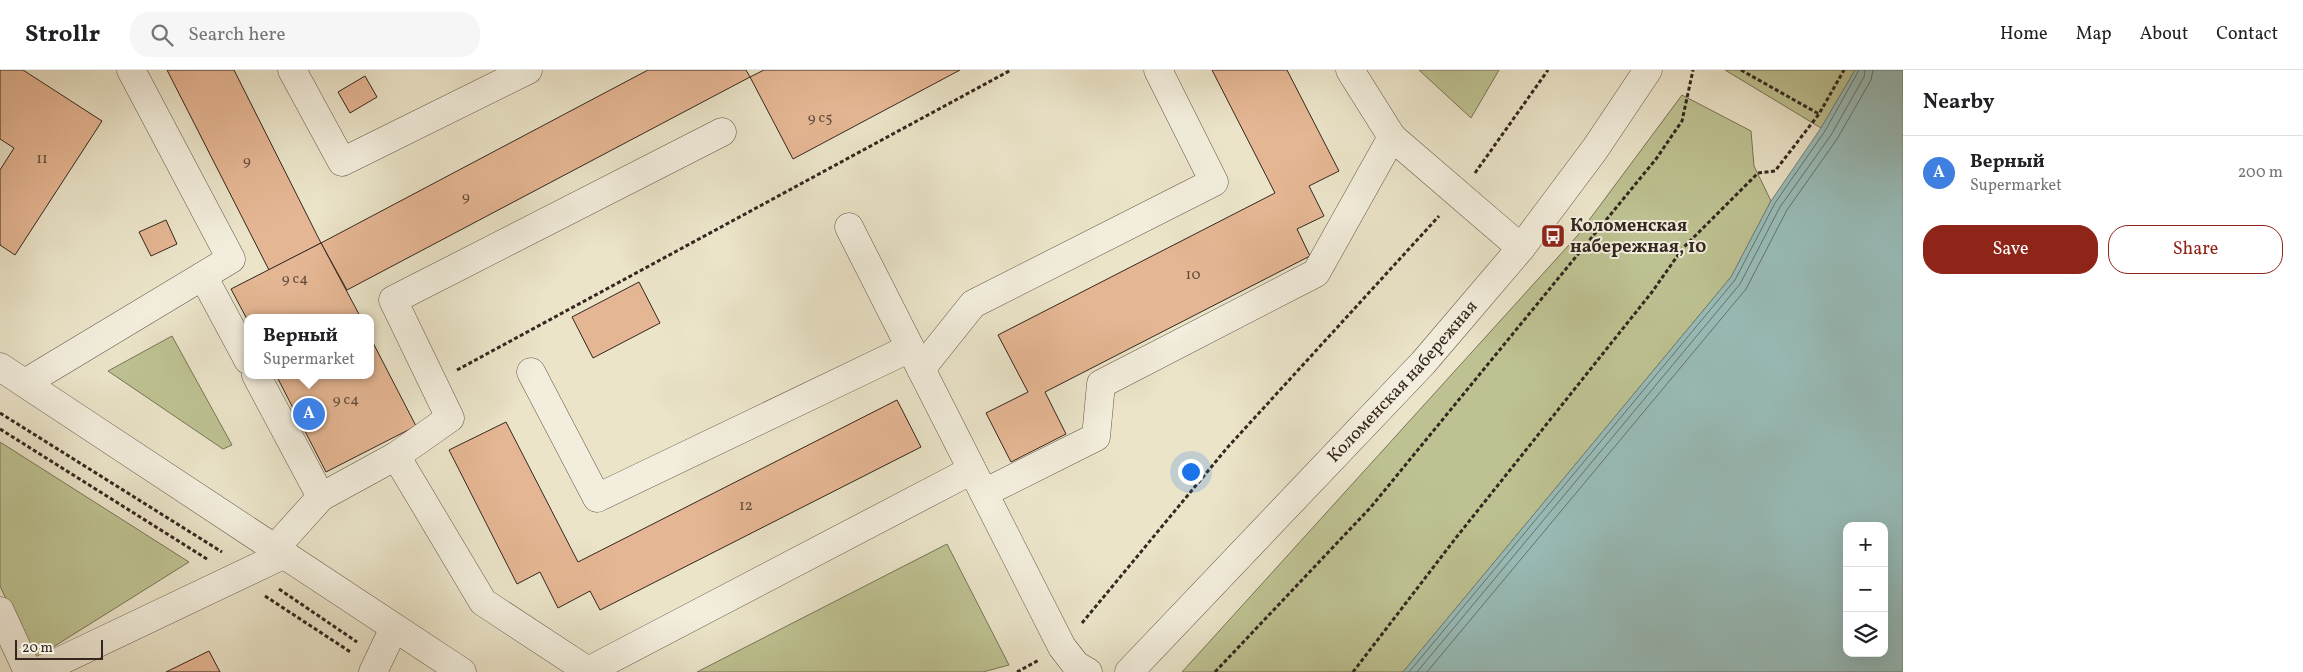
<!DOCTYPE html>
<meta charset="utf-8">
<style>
:root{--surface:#fff;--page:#f6f6f6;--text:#202124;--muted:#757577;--line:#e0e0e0;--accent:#8f2418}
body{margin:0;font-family:Vollkorn,serif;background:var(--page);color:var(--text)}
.controls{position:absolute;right:15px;bottom:15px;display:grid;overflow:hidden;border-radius:10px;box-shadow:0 5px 20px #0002}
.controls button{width:45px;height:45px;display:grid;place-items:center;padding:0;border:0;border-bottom:1px solid var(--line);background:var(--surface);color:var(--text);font:25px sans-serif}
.scale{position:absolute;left:15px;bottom:12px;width:88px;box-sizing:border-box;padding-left:5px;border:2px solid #34271f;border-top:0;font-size:14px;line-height:18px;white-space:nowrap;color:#34271f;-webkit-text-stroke:4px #f2eddc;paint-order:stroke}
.you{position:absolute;left:1190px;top:401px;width:18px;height:18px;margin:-12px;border:4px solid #fff;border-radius:50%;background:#1a73e8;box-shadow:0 0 0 8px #1a73e833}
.badge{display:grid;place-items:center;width:32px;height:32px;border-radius:50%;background:var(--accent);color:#fff;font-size:16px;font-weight:700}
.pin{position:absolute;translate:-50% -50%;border:2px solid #fff;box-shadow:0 1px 5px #0006}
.popup{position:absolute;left:244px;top:244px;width:130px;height:65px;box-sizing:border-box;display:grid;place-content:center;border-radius:10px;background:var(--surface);filter:drop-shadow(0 1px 4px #0005);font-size:16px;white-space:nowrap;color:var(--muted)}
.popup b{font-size:19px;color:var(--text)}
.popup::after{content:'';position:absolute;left:50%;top:100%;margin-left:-10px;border:10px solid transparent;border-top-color:var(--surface)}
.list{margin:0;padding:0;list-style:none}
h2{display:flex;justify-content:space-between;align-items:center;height:65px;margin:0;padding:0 20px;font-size:21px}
h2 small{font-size:16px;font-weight:400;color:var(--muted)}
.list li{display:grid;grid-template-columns:32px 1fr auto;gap:15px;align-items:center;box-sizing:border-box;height:75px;padding:0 20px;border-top:1px solid var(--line)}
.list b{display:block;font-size:19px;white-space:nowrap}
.list p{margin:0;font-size:16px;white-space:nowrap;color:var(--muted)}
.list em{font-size:16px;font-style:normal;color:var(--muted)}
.actions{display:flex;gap:10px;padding:15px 20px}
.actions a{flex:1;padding:11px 0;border:1px solid var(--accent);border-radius:20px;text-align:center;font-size:18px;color:var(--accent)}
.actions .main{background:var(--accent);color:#fff}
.icon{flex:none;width:28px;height:28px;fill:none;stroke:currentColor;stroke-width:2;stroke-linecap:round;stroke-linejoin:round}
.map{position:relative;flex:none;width:1903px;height:602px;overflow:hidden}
header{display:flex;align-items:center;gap:30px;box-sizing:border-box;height:70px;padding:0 25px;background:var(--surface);border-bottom:1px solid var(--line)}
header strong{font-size:24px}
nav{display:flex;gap:28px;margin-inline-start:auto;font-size:18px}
.search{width:350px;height:45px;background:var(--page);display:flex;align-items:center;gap:12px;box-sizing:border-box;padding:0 18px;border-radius:20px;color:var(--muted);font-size:19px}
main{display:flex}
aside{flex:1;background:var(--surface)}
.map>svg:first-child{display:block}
.green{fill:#bec292;stroke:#797458}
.water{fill:#99bebb;stroke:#71827d;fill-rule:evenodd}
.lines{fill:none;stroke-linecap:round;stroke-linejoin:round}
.shore{stroke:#66726d;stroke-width:1}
.building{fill:#e5b693;stroke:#34271f}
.minor-casing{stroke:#62564a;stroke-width:29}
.path{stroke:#34271f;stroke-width:3;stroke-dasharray:4 2.5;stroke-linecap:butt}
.minor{stroke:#f2eddc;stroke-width:28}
.labels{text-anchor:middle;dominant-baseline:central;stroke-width:4;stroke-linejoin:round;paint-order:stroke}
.number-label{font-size:15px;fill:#604b3c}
.poi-label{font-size:18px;font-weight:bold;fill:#34271f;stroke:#f2eddc;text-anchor:start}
.street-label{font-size:18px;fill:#34271f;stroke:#f2eddc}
</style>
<header>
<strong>Strollr</strong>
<div class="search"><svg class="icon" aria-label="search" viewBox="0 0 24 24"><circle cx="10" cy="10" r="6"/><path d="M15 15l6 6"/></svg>Search here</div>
<nav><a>Home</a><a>Map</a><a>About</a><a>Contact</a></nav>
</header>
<main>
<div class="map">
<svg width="1903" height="602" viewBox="0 0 1903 602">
<rect width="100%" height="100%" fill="#ebe4c9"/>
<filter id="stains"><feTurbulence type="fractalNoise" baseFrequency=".004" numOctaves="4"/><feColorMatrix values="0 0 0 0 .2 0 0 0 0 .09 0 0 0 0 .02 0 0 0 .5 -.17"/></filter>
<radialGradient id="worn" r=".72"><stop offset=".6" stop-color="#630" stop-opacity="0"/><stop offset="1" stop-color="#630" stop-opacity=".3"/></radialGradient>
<!-- green -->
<g class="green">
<path d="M1419,0H1499L1471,48Z"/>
<path d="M1725,0H1855L1821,58Z"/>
<path d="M1682,25L1751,61L1754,96L1771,131L1731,207L1403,602H1182L1578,165Z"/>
<path d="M172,266L232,375L223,379L108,301Z"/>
<path d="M0,372L189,492L34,589L0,516Z"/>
<path d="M947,474L1009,595L983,602H697Z"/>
</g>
<!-- water -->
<path class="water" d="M1855,0H1903V602H1403L1731,207L1771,131L1821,58ZM1847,456H1884V583H1847Z"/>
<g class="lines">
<!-- shore -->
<g class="shore">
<path d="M1409,602L1735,210L1775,133L1825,61L1859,0"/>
<path d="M1417,602L1740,214L1780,137L1831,65L1864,7L1865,0"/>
<path d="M1427,602L1746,219L1787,140L1837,69L1871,10L1873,0"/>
</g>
</g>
<!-- building -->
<g class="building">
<path d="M0,0H23L102,51L15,185L0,175V100L14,78L0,69Z"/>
<path d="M167,0H234L321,173L269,200Z"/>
<path d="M648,0H746L750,7L347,220L321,173Z"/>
<path d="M764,0H960L793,89L750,7Z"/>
<path d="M1212,0H1287L1339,101L1309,116L1324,146L1297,159L1310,186L1045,322L1066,364L1011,392L986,343L1028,322L998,265L1275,123Z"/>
<path d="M365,6L377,27L350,43L338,22Z"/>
<path d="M166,150L177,174L151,186L139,162Z"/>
<path d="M321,173L361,248H248V251L231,219Z"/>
<path d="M639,212L660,253L593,288L572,247Z"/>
<path d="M370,267L416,356L326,402L276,305H370Z"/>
<path d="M897,330L921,377L600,540L590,521L558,538L540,502L517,514L449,380L506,352L578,492Z"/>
<path d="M209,581L220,602H166Z"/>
</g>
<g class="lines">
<defs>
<g id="minor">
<path d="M292,0L342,92L528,0"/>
<path d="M1350,0L1392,67"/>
<path d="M849,157L1062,577L1076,595L1088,602"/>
<path d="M203,206L248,290"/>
<path d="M0,297L462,602"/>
<path d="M921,299L973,234L1214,112L1158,0"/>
<path d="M531,302L597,428L910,278"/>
<path d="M256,305L321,427"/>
<path d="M25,313L231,189L131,0"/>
<path d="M396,386L483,532L588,601L972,400"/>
<path d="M984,423L1096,367L1101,314L1316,203L1392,67L1521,178"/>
<path d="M275,478L321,427L396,386L450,348L393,230L722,62"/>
<path d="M0,541L28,602"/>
<path d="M37,602L285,484"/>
<path d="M373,602L394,558"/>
<path id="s1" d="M1129,602L1423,293L1521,178L1595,79L1648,0"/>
</g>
</defs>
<!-- minor casing -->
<use href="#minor" class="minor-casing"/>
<!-- path -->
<g class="path">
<path d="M1741,0L1819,44"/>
<path d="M1475,103L1548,0"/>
<path d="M457,300L1011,0"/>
<path d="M0,343L222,482"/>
<path d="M0,359L207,489"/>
<path d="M279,519L357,572"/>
<path d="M265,526L352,583"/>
<path d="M1082,553L1227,378L1439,146"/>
<path d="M1017,602L1039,590"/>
<path d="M1215,602L1371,437L1656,89L1682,51L1693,0"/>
<path d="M1353,602L1455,469L1652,222L1683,178L1758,103L1775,101L1819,44L1844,0"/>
</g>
<!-- minor -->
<use href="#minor" class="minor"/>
</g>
<!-- icons -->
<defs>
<symbol id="bus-square" viewBox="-11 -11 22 22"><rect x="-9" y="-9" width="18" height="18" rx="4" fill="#8f2418" stroke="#f2eddc"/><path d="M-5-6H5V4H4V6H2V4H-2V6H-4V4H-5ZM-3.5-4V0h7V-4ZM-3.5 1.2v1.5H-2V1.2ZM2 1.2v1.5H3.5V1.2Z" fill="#fff"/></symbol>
</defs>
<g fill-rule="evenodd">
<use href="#bus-square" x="1539" y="152" width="28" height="28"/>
</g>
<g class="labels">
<!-- number labels -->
<g class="number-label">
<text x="820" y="48">9 с5</text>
<text x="42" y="89">11</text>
<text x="247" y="91">9</text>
<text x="466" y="127">9</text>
<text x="1193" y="205">10</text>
<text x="295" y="209">9 с4</text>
<text x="346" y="330">9 с4</text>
<text x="746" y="436">12</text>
</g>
<!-- poi labels -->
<g class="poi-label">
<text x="1570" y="156">Коломенская<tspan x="1570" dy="21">набережная, 10</tspan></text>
</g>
<!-- street labels -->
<g class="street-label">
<text stroke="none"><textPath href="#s1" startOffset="399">Коломенская набережная</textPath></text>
</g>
</g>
<rect width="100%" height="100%" filter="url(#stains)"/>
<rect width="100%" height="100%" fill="url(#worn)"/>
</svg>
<div class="controls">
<button>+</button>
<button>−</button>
<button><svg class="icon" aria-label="layers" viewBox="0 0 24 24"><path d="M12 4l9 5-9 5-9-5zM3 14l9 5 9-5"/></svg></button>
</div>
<div class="scale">20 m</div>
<div class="you"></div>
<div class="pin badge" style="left:309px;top:344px;background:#3f7fe0">A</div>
<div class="popup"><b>Верный</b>Supermarket</div>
</div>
<aside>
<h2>Nearby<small></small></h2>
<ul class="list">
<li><span class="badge" style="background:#3f7fe0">A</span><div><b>Верный</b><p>Supermarket</p></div><em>200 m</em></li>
</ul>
<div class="actions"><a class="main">Save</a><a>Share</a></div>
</aside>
</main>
